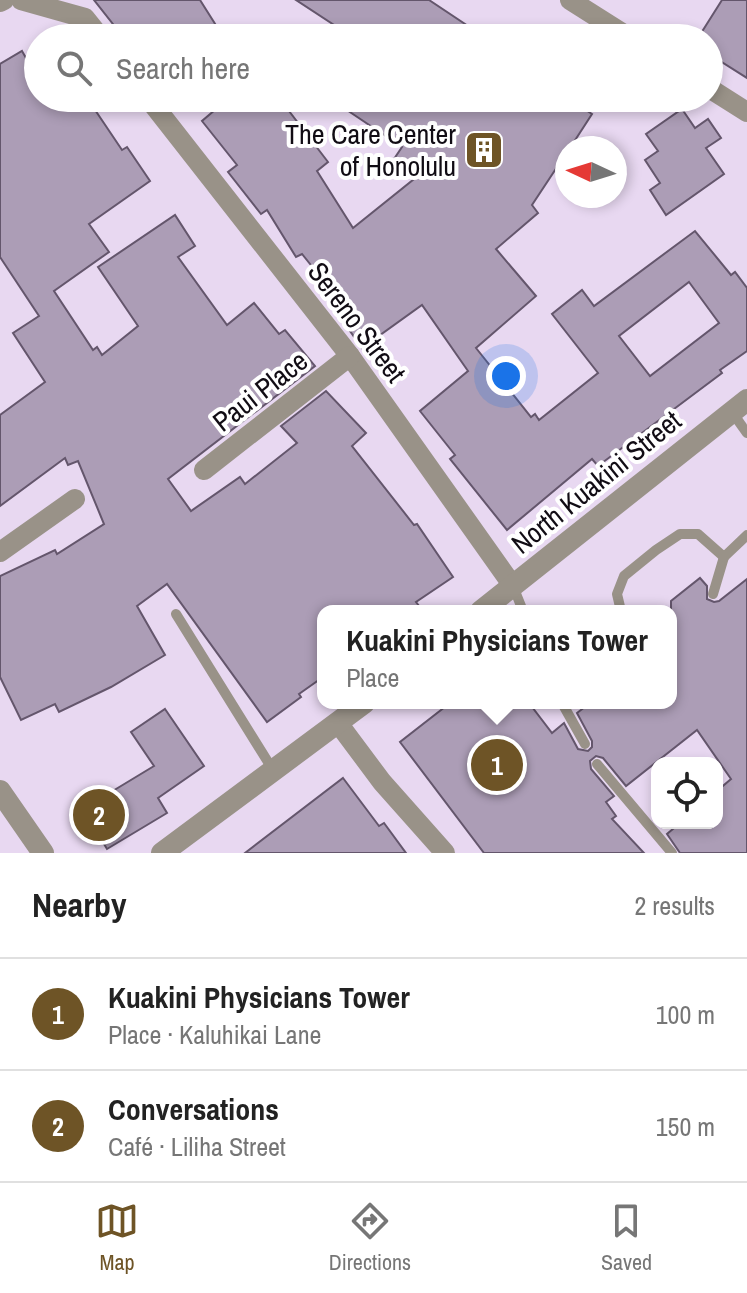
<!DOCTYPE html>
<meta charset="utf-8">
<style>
:root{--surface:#fff;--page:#f6f6f6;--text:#222;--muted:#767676;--line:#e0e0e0;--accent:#6e5426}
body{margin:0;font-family:"Archivo Narrow",sans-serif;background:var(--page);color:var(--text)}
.controls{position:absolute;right:24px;bottom:24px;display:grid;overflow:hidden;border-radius:16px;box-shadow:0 4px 12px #0003}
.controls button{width:72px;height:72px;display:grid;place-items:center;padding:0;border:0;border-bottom:2px solid var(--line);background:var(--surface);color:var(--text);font:40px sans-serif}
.compass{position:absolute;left:555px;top:136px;width:72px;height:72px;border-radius:50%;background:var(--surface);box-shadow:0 4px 12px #0003;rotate:274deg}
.you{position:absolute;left:506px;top:376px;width:28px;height:28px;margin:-20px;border:6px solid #fff;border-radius:50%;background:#1a73e8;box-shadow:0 0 0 12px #1a73e833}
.badge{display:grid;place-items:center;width:52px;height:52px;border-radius:50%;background:var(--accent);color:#fff;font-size:26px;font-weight:700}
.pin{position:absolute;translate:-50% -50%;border:4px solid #fff;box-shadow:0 2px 8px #0006}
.popup{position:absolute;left:317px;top:605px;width:360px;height:104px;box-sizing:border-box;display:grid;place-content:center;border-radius:16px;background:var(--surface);filter:drop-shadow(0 2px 6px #0005);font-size:26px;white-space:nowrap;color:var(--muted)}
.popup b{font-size:30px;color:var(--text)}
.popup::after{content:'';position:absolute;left:50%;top:100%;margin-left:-16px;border:16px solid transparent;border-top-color:var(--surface)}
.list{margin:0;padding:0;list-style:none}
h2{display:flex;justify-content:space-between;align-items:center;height:104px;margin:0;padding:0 32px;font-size:34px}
h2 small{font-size:26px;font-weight:400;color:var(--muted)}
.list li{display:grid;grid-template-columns:52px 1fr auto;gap:24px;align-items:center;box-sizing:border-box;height:112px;padding:0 32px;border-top:2px solid var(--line)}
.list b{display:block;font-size:30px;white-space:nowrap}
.list p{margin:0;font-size:26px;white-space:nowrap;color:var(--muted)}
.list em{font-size:26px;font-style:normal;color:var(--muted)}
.icon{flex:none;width:44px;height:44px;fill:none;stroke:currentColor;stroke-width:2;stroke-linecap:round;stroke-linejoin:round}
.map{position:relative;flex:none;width:747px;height:853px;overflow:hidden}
.search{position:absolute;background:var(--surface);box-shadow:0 4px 12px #0003;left:24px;right:24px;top:24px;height:88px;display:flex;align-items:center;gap:20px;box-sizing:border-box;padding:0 28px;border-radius:44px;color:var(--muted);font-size:30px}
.sheet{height:328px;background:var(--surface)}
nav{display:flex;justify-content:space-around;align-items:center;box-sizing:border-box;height:112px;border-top:2px solid var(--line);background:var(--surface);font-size:22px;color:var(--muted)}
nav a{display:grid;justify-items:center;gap:4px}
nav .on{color:var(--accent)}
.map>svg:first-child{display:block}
.building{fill:#ac9db6;stroke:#64566c;stroke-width:2;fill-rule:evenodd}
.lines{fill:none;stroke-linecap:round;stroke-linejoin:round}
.service{stroke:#999288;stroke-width:10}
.minor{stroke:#999288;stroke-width:20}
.tertiary{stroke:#999288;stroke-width:22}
.labels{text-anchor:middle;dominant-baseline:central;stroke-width:8;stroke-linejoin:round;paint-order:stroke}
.poi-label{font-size:28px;fill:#110c14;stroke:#fff;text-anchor:end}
.street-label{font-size:28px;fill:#110c14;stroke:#fff}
</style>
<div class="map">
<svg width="747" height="853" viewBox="0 0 747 853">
<rect width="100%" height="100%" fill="#e8d8f1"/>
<!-- building -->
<g class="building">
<path d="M94,0H200L224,38H124Z"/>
<path d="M296,0H429L486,38H354Z"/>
<path d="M722,0H747V78L709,54V38H698Z"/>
<path d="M22,51L38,79V98H87L122,150L127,147L150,181L89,224L109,252L54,291L93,350L97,347L102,355L138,326L98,267L175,215L195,246L178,257L227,325L254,303L279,334L285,330L315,366L168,479L191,511L240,477L245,484L297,443L281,426L326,391L366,433L352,446L414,525L417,524L453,577L416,602L423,611H323V677L299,694L301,697L267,722L167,584L137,606L165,655L111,687L59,712L55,704L21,720L0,677V576L55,550L57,554L104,524L78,461L68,465L65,458L0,506V415L45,382L13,333L39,316L0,257V64Z"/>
<path d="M229,98H279L328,162L317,171L353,228L419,175L394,159L402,147L329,98H567L592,114L570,148H567V152L532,205L538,213L496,249L536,296L476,348L531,417L535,414L539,420L598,373L552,314L582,290L594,306L695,231L731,275L735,272L747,288V351L720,370L722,373L598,466L592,459L507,530L450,459L455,455L420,411L468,371L422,305L362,348L338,314L346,309L302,254L296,257L267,210L261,214L228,172L237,165L202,121ZM689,282L719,323L650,376L619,336Z"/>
<path d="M682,109L695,128L708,119L721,138L706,148L724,174L666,215L650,190L660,183L645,160L658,151L646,134Z"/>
<path d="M700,578L707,586V599L714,602L719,601L747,579V853H680L667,834L680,823H717V791L731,779L697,730L626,786L603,758L596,756L590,761L591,769L614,796L606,802L616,816L612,819L644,853H484L400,742L450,703H529L552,733L564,723L578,749L588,751L592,747V741L577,713L590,703H671V601Z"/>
<path d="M165,709L204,766L158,798L167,813L107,849L83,809L154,766L131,732Z"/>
<path d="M343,778L379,826L384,823L406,853H245Z"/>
</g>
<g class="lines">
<!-- service -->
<g class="service">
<path d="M732,412L747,433"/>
<path d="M513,586L523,611"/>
<path d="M713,594L724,557"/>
<path d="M621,611L617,594L624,576L656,550L680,534H698L724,557L747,535"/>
<path d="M176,614L273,770"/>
<path d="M562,703L585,744"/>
<path d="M597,764L672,853"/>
</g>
<!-- minor -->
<g class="minor">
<path d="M21,0L85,18L101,38"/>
<path d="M570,0L630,38"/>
<path d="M0,2L4,0"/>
<path d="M709,88L747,112"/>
<path d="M148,98L350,356L513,586"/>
<path d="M204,470L350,356"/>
<path d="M0,552L75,499"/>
<path d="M338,723L382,782L445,853"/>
</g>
<!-- tertiary -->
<g class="tertiary">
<path d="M481,611L747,400"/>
<path d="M0,791L43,853"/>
<path d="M162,853L364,703"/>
</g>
</g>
<!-- icons -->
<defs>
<symbol id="building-square" viewBox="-11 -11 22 22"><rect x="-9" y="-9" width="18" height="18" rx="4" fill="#6e5426" stroke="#fff"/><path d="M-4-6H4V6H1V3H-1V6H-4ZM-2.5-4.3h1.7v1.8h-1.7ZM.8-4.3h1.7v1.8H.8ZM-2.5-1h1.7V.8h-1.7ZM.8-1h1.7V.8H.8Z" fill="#fff"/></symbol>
</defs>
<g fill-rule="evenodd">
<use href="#building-square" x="462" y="128" width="44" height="44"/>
</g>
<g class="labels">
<!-- poi labels -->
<g class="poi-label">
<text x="456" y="134">The Care Center<tspan x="456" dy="32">of Honolulu</tspan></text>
</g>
<!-- street labels -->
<g class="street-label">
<text transform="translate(357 322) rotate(53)">Sereno Street</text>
<text transform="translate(260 391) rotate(-38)">Paui Place</text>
<text transform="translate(596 482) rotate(-39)">North Kuakini Street</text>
</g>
</g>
</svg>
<div class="controls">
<button><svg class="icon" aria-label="locate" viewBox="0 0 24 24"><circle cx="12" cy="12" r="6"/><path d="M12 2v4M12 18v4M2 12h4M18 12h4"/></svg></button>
</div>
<svg class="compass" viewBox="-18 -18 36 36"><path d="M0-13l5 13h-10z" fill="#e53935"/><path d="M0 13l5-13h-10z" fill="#767676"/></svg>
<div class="you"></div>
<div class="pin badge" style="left:497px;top:765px">1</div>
<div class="popup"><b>Kuakini Physicians Tower</b>Place</div>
<div class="pin badge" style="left:99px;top:815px">2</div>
<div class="search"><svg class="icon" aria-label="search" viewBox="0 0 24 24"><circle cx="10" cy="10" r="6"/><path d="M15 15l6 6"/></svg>Search here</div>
</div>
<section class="sheet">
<h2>Nearby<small>2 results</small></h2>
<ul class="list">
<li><span class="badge">1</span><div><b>Kuakini Physicians Tower</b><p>Place · Kaluhikai Lane</p></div><em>100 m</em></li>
<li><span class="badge">2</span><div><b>Conversations</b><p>Café · Liliha Street</p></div><em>150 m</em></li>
</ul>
</section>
<nav>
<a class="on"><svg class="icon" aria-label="map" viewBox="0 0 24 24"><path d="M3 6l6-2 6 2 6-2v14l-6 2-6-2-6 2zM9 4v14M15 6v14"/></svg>Map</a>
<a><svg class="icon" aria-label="directions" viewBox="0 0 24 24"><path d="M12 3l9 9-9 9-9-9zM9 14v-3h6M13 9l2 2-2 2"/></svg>Directions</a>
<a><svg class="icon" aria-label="saved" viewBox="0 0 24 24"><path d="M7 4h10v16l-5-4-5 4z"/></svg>Saved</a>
</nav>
